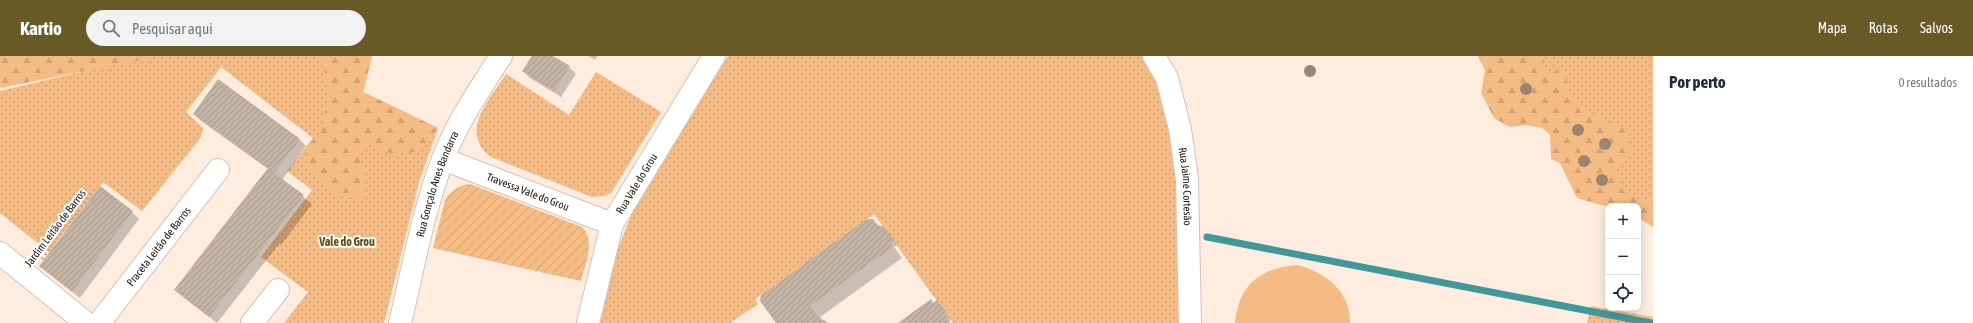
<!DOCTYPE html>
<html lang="pt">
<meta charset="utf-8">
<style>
:root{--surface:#fff;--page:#f2f2f3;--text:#1f2937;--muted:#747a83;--line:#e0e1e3;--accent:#675a27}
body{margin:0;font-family:"Asap Condensed",sans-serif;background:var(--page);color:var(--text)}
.controls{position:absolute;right:12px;bottom:12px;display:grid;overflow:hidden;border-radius:8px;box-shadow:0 2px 10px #0003}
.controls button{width:36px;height:36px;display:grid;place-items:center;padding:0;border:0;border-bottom:1px solid var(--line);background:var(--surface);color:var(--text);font:20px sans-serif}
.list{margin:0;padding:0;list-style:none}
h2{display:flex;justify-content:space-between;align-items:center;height:52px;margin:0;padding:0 16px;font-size:17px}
h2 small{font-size:13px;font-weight:400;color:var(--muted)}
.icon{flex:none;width:22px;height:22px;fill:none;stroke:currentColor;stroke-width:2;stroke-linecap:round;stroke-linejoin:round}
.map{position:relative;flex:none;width:1653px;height:267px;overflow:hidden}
header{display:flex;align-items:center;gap:24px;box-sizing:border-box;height:56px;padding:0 20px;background:var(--accent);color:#fff}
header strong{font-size:19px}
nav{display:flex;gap:22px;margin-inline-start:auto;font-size:14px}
.search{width:280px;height:36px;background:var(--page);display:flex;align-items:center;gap:10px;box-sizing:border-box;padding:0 14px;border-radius:22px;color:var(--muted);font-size:15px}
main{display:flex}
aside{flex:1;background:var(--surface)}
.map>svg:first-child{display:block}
.grass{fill:url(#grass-dots)}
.forest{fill:url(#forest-firs)}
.garden{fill:url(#garden-furrows)}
.pitch{fill:#f5bb84}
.shadow{fill:#0003}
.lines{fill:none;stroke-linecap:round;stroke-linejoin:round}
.stream{stroke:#41989b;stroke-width:7}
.building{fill:url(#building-hatch)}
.street-casing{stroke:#d4c3b4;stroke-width:24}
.path{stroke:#b8aa9e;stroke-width:2.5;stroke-dasharray:2 3;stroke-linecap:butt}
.street{stroke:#fff;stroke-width:22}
.tree{fill:#9b856f}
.labels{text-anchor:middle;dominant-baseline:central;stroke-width:4;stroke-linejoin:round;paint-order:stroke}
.street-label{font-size:11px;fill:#1d1712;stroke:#fff}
.neighbourhood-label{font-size:12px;font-weight:bold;fill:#5f5113;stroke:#fff}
</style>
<header>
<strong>Kartio</strong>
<div class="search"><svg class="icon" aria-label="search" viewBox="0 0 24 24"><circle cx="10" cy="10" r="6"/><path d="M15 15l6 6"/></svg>Pesquisar aqui</div>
<nav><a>Mapa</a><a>Rotas</a><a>Salvos</a></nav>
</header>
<main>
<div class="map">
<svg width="1653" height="267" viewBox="0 0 1653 267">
<defs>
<pattern id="grass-dots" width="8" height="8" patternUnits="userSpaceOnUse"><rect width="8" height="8" fill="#f5bb84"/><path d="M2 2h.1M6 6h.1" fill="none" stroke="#d2a071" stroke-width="1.8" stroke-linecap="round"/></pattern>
<pattern id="forest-firs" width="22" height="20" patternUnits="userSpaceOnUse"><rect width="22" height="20" fill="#f5bb84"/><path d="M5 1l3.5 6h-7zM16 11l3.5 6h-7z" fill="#d2a071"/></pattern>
<pattern id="garden-furrows" width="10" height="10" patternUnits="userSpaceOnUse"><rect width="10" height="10" fill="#f5bb84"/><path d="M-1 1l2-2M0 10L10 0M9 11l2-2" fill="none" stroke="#d2a071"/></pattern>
<pattern id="building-hatch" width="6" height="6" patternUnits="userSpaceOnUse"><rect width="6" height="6" fill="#c3b3a4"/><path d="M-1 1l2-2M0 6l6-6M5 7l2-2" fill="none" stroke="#a7998c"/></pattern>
</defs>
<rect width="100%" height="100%" fill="#feedde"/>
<!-- grass -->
<g class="grass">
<path d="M148,0H372L363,36L438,72L419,126L384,267H284L308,236L261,201L312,134L287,115L313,82L221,11L186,56L203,72L201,81L142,155L103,126L49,196L0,157V35Z"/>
<path d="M728,0H1144L1156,22L1165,45L1178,116L1184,267H953L874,158L755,243L758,248L730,267H598L614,203L632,157Z"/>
<path d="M1515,0H1653V157L1638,150H1632Z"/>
<path d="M596,16L661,56L611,137L605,140L592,141L491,101C458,76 490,43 506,18L569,59Z"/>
<path d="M1591,250L1653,261V267H1587Z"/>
</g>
<!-- forest -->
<g class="forest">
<path d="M0,0H160L0,32Z"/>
<path d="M314,0H372L363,36L438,72L419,95L392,100L370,88L358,97L365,119L364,143L337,140L311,118L307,104L311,86L322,75L327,40L324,8Z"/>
<path d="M1478,0H1543L1549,20L1558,13L1565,16C1569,39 1577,54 1601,61L1606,70L1614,66L1626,72L1627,85L1632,91L1630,101L1620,104L1616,118L1621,125L1619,131L1629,140L1653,145V171L1638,161V150L1608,151L1577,142L1560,107L1551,103L1550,79L1542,72L1527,69L1510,71L1494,62L1481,37L1485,14Z"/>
</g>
<!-- garden -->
<path class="garden" d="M470,128L582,171C596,186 585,208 581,225L433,192L445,144C451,135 459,129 470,128Z"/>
<!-- pitch -->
<path class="pitch" d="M1298,209C1326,217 1350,235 1350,267H1235C1238,229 1261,211 1298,209Z"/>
<!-- shadow -->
<g class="shadow">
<path d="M533,0H552L569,11L576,18L561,41L530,22L523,15Z"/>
<path d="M589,0H597L595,4Z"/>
<path d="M194,58L299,83L306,90L282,124L312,148L281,189L279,188L217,267L175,234L268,113L201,65Z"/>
<path d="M132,156L139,163L80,242L40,210Z"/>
<path d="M873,165L887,175L897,189L894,191L902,202L820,261L827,267H778Z"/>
<path d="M931,244L934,248L941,249L950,263V267H900Z"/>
</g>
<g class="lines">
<!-- stream -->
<path class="stream" d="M1207,181L1651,267"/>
</g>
<!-- building -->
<g class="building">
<path d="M532,0H553L570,10L554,35L522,15Z"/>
<path d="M218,23L300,83L274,117L304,139L209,261L174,234L268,112L193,58Z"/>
<path d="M100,130L133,155L72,236L39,210Z"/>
<path d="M870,163H873L878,170H883L894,185L890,187L893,191L810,250L821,264H824L828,267H776L760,245L761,239L865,164Z"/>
<path d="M931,243L933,247L937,244L947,258L946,264L948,267H898Z"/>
</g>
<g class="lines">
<defs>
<g id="street">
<path id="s1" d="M1154,0L1167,22L1180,73L1187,123L1190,267"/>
<path id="s2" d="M443,103L612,168"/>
<path d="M0,197L86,267"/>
<path id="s3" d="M99,267L218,114"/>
<path d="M252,267L278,234"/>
<path id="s4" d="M400,267C413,213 423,155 443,103C457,66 480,33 501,0"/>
<path id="s5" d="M588,267L612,168L714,0"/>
</g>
</defs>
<!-- street casing -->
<use href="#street" class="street-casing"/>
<!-- path -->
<path class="path" d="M42,203L95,133"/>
<!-- street -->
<use href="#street" class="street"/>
</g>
<!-- trees -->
<g class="tree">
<circle cx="1310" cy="15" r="6"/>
<circle cx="1526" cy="33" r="6"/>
<circle cx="1578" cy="74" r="6"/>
<circle cx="1605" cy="88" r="6"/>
<circle cx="1584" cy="105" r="6"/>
<circle cx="1602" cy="124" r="6"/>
</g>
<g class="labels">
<!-- street labels -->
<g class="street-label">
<text stroke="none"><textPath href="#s5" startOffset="149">Rua Vale do Grou</textPath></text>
<text stroke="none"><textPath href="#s4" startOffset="144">Rua Gonçalo Anes Bandarra</textPath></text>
<text stroke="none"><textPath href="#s1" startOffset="136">Rua Jaime Cortesão</textPath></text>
<text stroke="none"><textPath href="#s2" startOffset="91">Travessa Vale do Grou</textPath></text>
<text transform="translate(55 172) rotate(-53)">Jardim Leitão de Barros</text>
<text stroke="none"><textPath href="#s3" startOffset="97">Praceta Leitão de Barros</textPath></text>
</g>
<!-- neighbourhood labels -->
<g class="neighbourhood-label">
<text x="347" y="186">Vale do Grou</text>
</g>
</g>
</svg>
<div class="controls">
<button>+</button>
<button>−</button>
<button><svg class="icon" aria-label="locate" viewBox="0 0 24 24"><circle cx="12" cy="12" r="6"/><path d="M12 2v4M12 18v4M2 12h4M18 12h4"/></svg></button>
</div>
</div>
<aside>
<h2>Por perto<small>0 resultados</small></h2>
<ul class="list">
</ul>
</aside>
</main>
